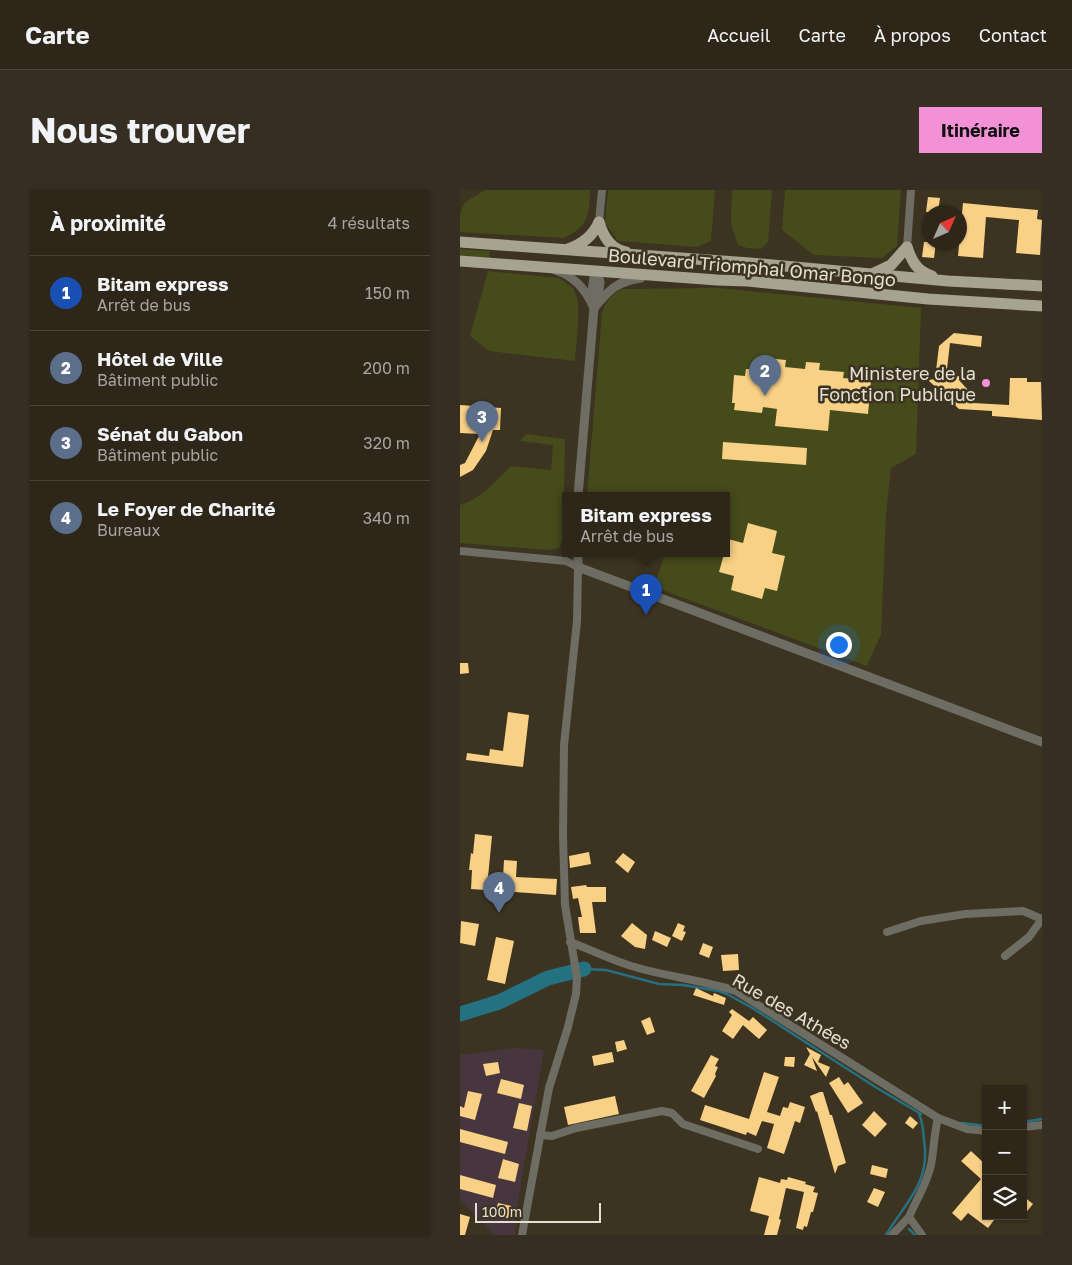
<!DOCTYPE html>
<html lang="fr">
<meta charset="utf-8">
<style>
:root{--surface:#2e2619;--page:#362e22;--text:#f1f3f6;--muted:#a7a5a2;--line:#494338;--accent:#f391d6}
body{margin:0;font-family:"Golos Text",sans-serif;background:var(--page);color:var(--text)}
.controls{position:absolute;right:15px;bottom:15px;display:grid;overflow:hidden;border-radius:0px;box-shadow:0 1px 4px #0004}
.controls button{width:45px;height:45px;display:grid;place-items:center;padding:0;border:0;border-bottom:1px solid var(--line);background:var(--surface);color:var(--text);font:25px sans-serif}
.compass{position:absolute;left:462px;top:15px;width:45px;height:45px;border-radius:50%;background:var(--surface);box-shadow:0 1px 4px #0004;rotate:45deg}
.scale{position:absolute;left:15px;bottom:12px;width:126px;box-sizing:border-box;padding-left:5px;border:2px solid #e5ded3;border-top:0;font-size:14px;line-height:18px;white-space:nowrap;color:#e5ded3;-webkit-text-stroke:4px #3d3321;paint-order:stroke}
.you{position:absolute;left:378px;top:454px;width:18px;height:18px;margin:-12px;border:4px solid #fff;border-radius:50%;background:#1a73e8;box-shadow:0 0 0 8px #1a73e833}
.badge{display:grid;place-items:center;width:32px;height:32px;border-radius:50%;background:var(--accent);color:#fff;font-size:16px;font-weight:700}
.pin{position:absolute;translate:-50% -41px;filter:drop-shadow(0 1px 2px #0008)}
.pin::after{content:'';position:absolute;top:26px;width:18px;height:15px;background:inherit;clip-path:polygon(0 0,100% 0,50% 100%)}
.popup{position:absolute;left:102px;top:302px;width:168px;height:65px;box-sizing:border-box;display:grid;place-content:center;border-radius:0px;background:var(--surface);filter:drop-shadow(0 1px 4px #0005);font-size:16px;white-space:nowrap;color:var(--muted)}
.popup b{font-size:19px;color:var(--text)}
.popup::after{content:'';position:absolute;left:50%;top:100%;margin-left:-10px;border:10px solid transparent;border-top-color:var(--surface)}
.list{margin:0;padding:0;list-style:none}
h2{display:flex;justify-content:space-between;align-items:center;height:65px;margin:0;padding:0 20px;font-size:21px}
h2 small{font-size:16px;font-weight:400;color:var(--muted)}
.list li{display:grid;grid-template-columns:32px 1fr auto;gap:15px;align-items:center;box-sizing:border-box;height:75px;padding:0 20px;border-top:1px solid var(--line)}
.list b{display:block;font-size:19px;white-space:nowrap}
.list p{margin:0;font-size:16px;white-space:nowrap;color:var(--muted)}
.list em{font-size:16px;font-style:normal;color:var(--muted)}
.icon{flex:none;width:28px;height:28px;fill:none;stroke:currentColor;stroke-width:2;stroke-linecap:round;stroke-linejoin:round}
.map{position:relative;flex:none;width:582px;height:1045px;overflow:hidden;border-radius:0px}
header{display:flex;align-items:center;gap:30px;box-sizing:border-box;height:70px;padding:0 25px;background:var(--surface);border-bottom:1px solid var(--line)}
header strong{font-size:24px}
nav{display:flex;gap:28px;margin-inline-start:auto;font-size:18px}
.intro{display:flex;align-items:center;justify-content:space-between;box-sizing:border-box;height:120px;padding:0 30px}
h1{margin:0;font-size:35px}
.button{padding:12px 22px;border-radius:0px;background:var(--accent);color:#111;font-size:18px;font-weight:700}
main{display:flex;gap:30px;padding:0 30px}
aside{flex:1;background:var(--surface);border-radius:0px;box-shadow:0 1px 4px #0004}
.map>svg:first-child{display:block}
.education{fill:#48363f}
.green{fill:#464b1c}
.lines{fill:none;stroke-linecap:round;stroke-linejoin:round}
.stream{stroke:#247181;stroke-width:2.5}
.river{stroke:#247181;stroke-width:15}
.building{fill:#f8d086}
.minor{stroke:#6d6d63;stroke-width:8}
.tertiary{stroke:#6d6d63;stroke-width:9}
.primary{stroke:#a6a490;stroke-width:11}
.poi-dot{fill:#f391d6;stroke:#3d3321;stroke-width:2}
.labels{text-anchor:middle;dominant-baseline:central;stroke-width:5;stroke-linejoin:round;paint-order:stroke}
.street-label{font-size:18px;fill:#e5ded3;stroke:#3d3321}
.poi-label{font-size:18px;fill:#e5ded3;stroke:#3d3321;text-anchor:end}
</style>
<header>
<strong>Carte</strong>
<nav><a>Accueil</a><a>Carte</a><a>À propos</a><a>Contact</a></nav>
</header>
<div class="intro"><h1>Nous trouver</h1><a class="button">Itinéraire</a></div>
<main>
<aside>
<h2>À proximité<small>4 résultats</small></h2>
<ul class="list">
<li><span class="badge" style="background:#1a4fb4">1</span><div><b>Bitam express</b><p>Arrêt de bus</p></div><em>150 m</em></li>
<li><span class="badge" style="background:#5c6f8a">2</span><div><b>Hôtel de Ville</b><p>Bâtiment public</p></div><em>200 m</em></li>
<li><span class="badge" style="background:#5c6f8a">3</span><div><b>Sénat du Gabon</b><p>Bâtiment public</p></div><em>320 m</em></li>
<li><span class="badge" style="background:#5c6f8a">4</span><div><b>Le Foyer de Charité</b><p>Bureaux</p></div><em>340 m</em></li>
</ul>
</aside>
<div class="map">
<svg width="582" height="1045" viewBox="0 0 582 1045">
<rect width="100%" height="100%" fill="#3d3321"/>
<!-- education -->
<path class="education" d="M56,858L84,860L58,1011L55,1045H34L0,1009V865Z"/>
<!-- green -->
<g class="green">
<path d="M25,0H130C129,25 129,37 103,48L0,42C0,13 0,15 25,0Z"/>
<path d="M148,0H255L251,51L237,57L158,51L145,33Z"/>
<path d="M272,0H312L308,52L301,59L287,58L278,55L271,34Z"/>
<path d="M325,0H441L437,56L422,68L354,65L322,40Z"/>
<path d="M0,59L30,61L29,68L0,65Z"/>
<path d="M28,81L99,88L113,98L118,111V136L115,171L29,161L10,146Z"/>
<path d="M258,98L461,118L456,264L431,278L426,324L421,444L407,476L194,397L205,364H266V306H127L142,124C145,112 151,105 162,99Z"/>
<path d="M66,244L105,249L103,347L99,358L87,360L0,353V315C20,310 36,290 51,276L91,280L93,255L60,251Z"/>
</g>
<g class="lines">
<!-- stream -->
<g class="stream">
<path d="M124,779L146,780L199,794L223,795L259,801L267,804L294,819L417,898L461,924"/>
<path d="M563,932L582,929"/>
<path d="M502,933L526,936"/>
<path d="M449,1039L455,1045"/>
<path d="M426,1045C446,1012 471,992 464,950C463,941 463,932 459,924"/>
</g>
<!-- river -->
<path class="river" d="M0,824L39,812L88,788L124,779"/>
</g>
<!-- building -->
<g class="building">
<path d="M468,7L480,8L478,22H466Z"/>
<path d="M503,13L578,20L577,29L582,30L580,65L556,63L559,30L526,27L523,68L498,66Z"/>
<path d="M464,52H476L474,68L462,67Z"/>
<path d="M494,143L522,146L521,157L490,153L486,188L500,186L499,190L508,200L505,203L513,213L549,215L550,188H567V192H581L582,230L532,226V221L499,219L468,190L475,189L479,156Z"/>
<path d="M305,168L326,170L325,177L345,179L346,172L360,173L359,180L384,182L383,188L411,191L408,224L370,220L368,241L315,236L317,219L303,217L302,223L274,220L275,213H272L274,185L285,186L286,179L304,180Z"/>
<path d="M0,215L41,218L40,240H33L26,261L13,280L0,287V275L5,273L20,244L0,243Z"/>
<path d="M263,252L347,258L346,275L262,269Z"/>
<path d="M288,333L317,341L312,363L325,366L317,401L305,398L302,409L271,400L274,386L259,382L264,364H266L268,349L283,353Z"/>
<path d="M0,473H8L9,483L0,484Z"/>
<path d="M48,522L69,525L63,577L6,570L7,563L29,566L30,559L43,561Z"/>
<path d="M15,644L32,646L28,687L43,688L44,670L57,671L56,687L97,689L96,705L11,699L12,680H9L11,663L13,664Z"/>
<path d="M129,662L131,674L110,678L109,666Z"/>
<path d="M163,663L175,672L168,683L155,672Z"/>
<path d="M126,695L127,697H146V712H132L136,743H120L118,727H122L118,708L113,709L111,697Z"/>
<path d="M1,731L19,734L15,756L0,753Z"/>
<path d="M172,733L187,745L185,759L175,757L161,746Z"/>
<path d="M218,733L225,736L223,741L226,742L222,751L212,746Z"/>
<path d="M195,741L211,748L207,757L192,750Z"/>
<path d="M36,747L54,751L45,794L27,790Z"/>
<path d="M243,753L253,757L249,768L239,764Z"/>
<path d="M278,764L279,780L263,781L261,765Z"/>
<path d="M236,798L253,806L254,803L266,808L264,815L233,805Z"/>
<path d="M272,819L289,831L293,827L307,840L299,849L283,835L273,849L262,841L272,825L269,822Z"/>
<path d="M190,827L195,842L187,845L181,831Z"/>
<path d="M164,850L167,859L157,862L155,852Z"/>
<path d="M346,857L361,865L358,872L370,877L366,887L352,867L357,881L344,875L350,864Z"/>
<path d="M152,862L154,872L134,876L132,866Z"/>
<path d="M251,865L259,869L255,876L258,877L255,884L256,886L244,908L231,901Z"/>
<path d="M325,867H335L334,877L324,876Z"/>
<path d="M38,872L40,883L26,886L23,874Z"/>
<path d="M304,882L319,887L307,922L320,926L323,917L328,918L330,912L345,917L340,933L335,931L324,964L307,958L314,934L302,931L296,946L287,942L286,945L240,930L245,915L289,929Z"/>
<path d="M379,887L384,895L388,892L403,913L388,923L369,893Z"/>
<path d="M41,889L64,895L61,909L37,903Z"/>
<path d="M8,901L22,904L15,930L0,926V916L4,918Z"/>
<path d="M360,902H363L370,925H372L386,973L378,976L375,984L357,921L356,922L350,906Z"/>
<path d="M155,906L159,924L108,935L104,917Z"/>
<path d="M59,913L72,916L67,941L53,938Z"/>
<path d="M414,921L427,934L415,947L402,935Z"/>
<path d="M450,926L458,933L453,939L445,933Z"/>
<path d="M0,939L48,952L45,964L0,952Z"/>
<path d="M511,961L526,975V1026H537L528,1038L508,1023L501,1031L492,1023L521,989L501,971Z"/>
<path d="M43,969L59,974L55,992L38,988Z"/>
<path d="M412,975L428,979L426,988L410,984Z"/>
<path d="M0,985L36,995L33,1008L0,999Z"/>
<path d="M299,987L320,993L321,989L327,990L328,987L346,992L345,994L355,997L353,1002L358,1003L353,1022H351L347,1037L344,1036L343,1040L336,1038L344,1002L326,998L319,1029L321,1030L317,1045H304L309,1026L290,1021Z"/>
<path d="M414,998L425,1002L418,1017L407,1012Z"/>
<path d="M563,1006L573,1014L563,1026Z"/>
<path d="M38,1013L51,1016L48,1028L35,1025Z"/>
<path d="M0,1024L10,1027L5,1045H0Z"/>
</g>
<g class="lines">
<!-- minor -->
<g class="minor">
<path d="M139,32L142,0"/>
<path d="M447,57L451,0"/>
<path d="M0,361L106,371L118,377L117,431L104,555L103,645L105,715L117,788L116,804L108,837L89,898L62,1045"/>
<path d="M427,742L461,731L505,724L563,721L582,729"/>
<path d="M110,752C132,760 153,771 175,777C208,787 243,790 276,801L478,928L507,939L526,941"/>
<path d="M545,766L569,747L582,729"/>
<path d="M563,937L582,935"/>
<path d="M80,945L92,946L116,938L202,921L212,923L223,934L298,959"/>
<path d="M432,1045L449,1027"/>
<path d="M462,1045L449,1027C456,1010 467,994 471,975C474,959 474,944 478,928"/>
</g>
<!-- tertiary -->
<g class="tertiary">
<path d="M95,80C115,86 126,100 134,118L118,306"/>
<path d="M137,82L140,92L138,111"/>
<path d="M131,111L134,86L137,82"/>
<path d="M134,118C150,99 156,92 181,88"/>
<path d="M118,364V377L582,552"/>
</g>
<!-- primary -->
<g class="primary">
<path d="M139,32C143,46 150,59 166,62"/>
<path d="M0,52L290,73L488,91L582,96"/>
<path d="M447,57C452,72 457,81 472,86"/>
<path d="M108,59C123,54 133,46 139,32"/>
<path d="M0,71L257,90L288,91L468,109L582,116"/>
<path d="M414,83L431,75L447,57"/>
</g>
</g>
<!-- markers -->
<circle class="poi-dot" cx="526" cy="193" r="5"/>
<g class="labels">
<!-- street labels -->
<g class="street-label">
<text transform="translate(292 77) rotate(5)">Boulevard Triomphal Omar Bongo</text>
<text transform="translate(332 821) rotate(30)">Rue des Athées</text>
</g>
<!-- poi labels -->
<g class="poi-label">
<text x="516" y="183">Ministere de la<tspan x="516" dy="21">Fonction Publique</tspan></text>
</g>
</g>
</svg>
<div class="controls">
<button>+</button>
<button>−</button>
<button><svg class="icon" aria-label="layers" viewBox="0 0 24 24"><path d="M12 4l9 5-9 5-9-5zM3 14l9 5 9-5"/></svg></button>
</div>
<svg class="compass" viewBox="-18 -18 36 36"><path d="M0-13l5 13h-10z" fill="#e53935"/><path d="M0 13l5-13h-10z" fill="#a7a5a2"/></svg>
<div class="scale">100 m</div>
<div class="you"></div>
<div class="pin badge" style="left:186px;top:425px;background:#1a4fb4">1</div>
<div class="popup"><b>Bitam express</b>Arrêt de bus</div>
<div class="pin badge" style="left:305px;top:206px;background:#5c6f8a">2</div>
<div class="pin badge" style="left:22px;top:252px;background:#5c6f8a">3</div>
<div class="pin badge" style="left:39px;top:723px;background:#5c6f8a">4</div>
</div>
</main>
